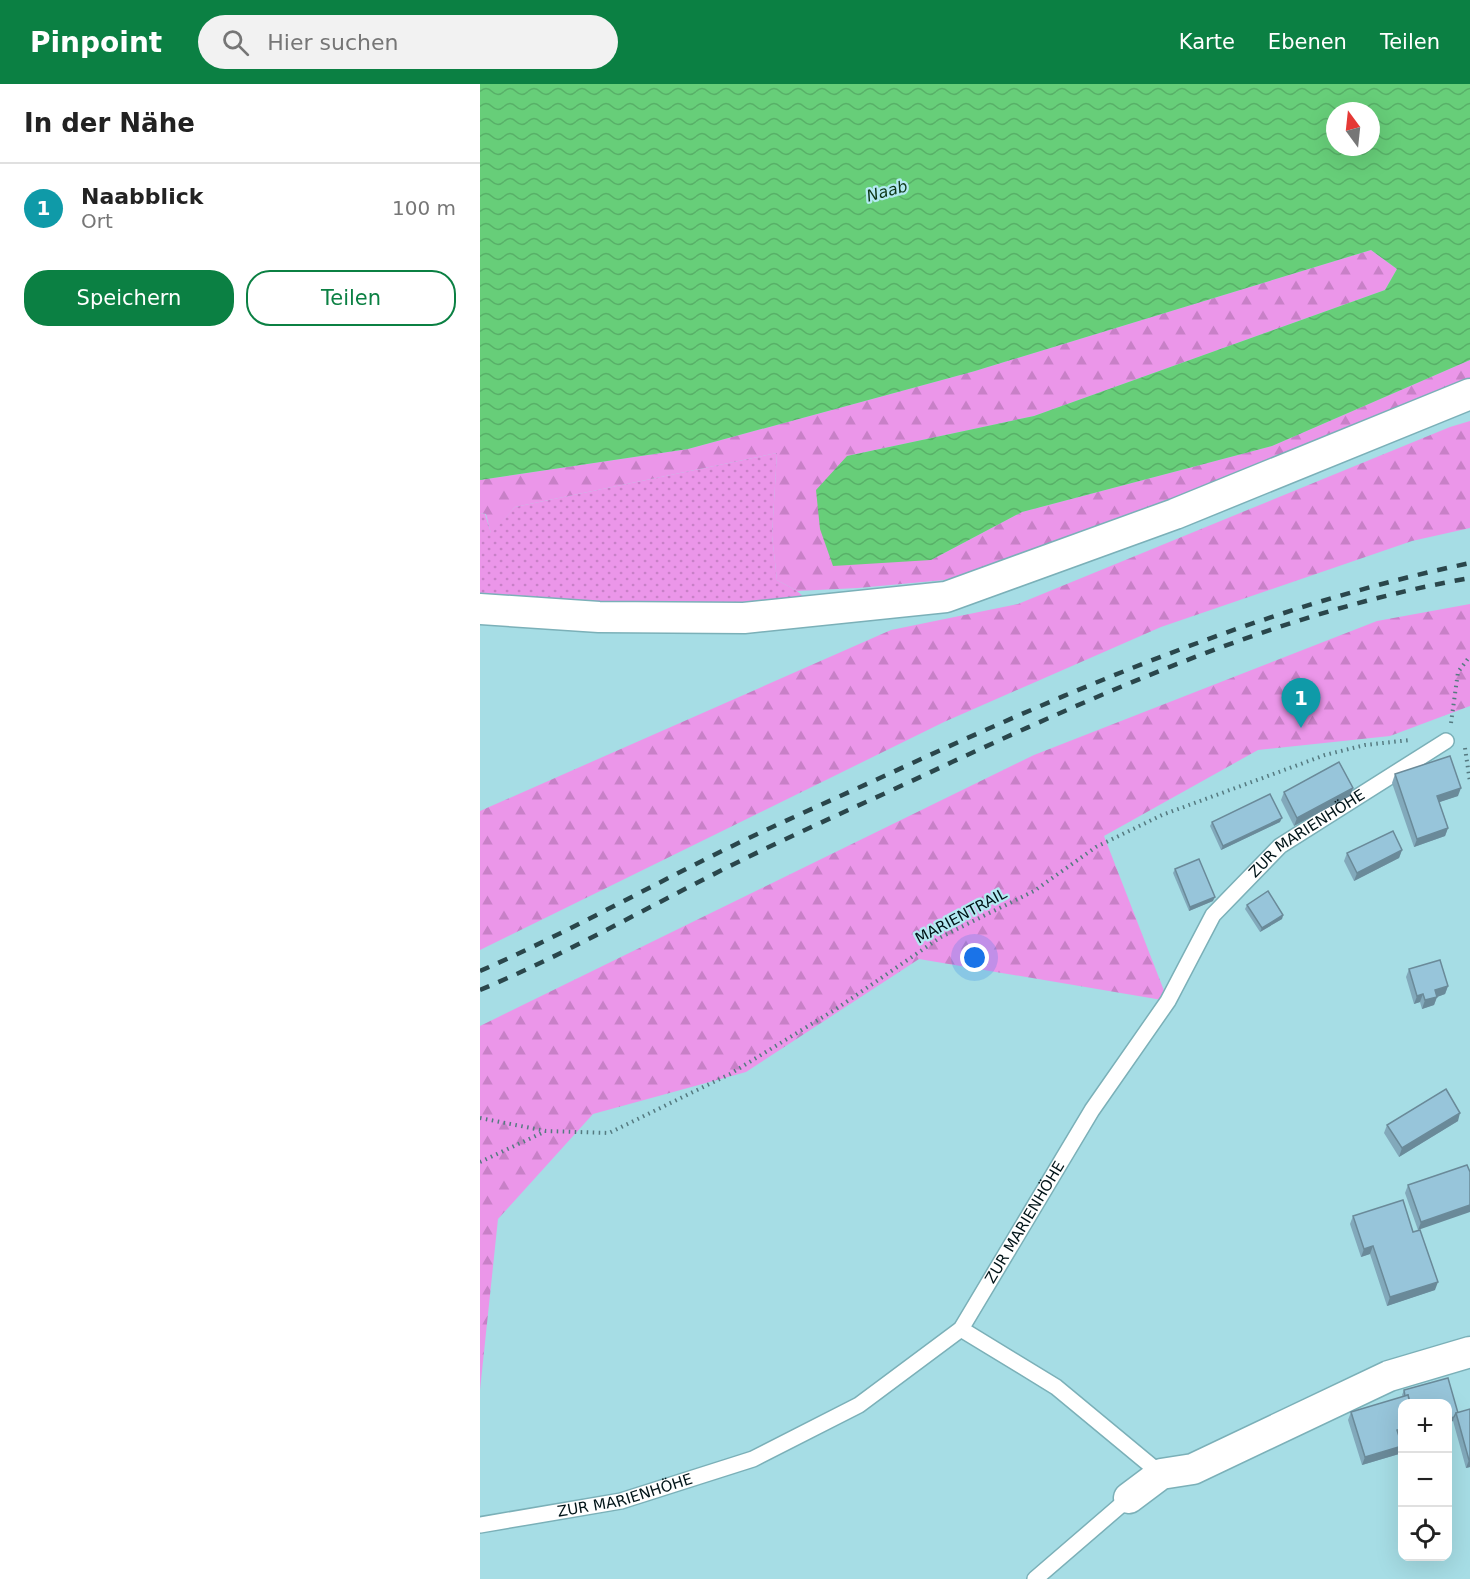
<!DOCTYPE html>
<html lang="de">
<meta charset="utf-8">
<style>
:root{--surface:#fff;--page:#f2f2f2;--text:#222;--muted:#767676;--line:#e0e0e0;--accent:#0b8043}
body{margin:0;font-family:"DejaVu Sans",sans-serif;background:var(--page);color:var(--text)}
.controls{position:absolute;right:18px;bottom:18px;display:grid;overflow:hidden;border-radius:12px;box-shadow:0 6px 24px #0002}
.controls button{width:54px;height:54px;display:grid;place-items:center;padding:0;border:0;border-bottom:2px solid var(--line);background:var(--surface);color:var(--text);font:30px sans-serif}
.compass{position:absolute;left:846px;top:18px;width:54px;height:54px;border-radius:50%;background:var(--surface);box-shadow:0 6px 24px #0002;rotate:345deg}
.you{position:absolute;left:495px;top:874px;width:21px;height:21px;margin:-15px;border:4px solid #fff;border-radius:50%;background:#1a73e8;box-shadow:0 0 0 9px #1a73e833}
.badge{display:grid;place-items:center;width:39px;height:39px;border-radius:50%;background:var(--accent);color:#fff;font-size:20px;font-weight:700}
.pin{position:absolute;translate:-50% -50px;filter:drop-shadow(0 2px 3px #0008)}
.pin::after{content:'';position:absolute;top:32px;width:21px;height:18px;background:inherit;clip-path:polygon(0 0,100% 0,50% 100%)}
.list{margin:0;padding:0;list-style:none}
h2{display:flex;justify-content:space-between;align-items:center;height:78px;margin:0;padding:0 24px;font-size:26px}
h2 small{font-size:20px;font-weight:400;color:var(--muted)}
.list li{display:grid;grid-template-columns:39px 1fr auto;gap:18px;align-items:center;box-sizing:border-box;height:90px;padding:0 24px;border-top:2px solid var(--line)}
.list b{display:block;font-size:22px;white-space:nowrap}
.list p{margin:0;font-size:20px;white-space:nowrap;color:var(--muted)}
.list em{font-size:20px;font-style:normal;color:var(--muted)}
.actions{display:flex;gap:12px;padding:18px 24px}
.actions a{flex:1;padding:14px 0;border:2px solid var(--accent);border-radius:24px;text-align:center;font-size:21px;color:var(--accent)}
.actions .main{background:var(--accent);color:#fff}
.icon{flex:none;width:33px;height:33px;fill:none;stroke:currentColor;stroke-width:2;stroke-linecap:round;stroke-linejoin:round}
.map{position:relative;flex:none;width:990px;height:1495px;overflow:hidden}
header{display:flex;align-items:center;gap:36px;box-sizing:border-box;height:84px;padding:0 30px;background:var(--accent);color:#fff}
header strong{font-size:28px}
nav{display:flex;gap:33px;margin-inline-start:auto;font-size:21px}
.search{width:420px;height:54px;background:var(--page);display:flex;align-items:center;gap:15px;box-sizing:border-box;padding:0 21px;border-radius:33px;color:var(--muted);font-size:22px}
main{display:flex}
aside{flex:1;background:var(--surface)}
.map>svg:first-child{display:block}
.grass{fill:url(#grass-dots)}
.forest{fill:url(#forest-firs)}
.water{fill:url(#water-waves);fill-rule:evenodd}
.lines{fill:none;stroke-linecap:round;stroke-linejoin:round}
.service-casing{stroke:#7bb0b8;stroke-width:18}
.minor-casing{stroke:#7bb0b8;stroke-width:33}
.path{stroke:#557a80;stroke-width:4;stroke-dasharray:1.5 4.5;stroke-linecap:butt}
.service{stroke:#fff;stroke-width:15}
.minor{stroke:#fff;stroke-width:30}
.rail{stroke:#2a464b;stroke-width:4.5;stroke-dasharray:10 10;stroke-linecap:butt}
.wall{fill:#82a9bb}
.shaded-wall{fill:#6a8a99}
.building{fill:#97c5da;stroke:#6a8a99;stroke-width:1.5}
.labels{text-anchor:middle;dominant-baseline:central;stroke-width:4.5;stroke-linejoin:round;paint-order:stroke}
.street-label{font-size:15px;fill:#011418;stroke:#b3eaf2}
.water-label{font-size:16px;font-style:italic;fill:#0d3717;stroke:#b3eaf2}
</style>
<header>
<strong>Pinpoint</strong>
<div class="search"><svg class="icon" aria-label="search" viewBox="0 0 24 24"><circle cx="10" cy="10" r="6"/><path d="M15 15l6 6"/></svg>Hier suchen</div>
<nav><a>Karte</a><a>Ebenen</a><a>Teilen</a></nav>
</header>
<main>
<aside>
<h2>In der Nähe<small></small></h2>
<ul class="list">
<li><span class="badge" style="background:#0f9aa8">1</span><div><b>Naabblick</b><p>Ort</p></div><em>100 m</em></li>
</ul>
<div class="actions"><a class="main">Speichern</a><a>Teilen</a></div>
</aside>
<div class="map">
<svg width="990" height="1495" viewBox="0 0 990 1495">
<defs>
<pattern id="grass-dots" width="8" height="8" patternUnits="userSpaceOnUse" patternTransform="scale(1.5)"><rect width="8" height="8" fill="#eb96e9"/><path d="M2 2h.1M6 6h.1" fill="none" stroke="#c880c7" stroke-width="1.8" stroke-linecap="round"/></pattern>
<pattern id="forest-firs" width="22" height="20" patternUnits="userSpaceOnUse" patternTransform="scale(1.5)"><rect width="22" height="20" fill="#eb96e9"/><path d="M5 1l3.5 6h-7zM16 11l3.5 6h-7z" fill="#c880c7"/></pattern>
<pattern id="water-waves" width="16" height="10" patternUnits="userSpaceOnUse" patternTransform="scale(1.5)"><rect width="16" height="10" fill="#67ce79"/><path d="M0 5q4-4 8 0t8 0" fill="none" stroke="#58b068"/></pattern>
</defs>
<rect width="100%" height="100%" fill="#a6dde5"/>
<!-- grass -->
<path class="grass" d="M297,369L292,451L297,496L317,507L334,522L263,523L0,514V429L5,430L11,449L35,423Z"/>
<!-- forest -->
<g class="forest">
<path d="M891,166L917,185L905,206L554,332L367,372L451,476L542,428L792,362L990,276V301L648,437L465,496L378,504L317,507L297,496L292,451L297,369L35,423L11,450L6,430L0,429V396L208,365L495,287Z"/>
<path d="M990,337V444L932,457L681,543L464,638L0,866V727L411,546L538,520L970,343Z"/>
<path d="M990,520V622L910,652L778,666L624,752L688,917L439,875L266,988L113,1030L18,1135L0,1306V942L554,671L897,537Z"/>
</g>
<!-- water -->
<path class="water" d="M0,0H990V276L792,362L542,428L451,476L353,482L340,445L336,406L367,372L554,332L905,206L917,185L891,166L495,287L208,365L0,396ZM855,27H891V63H855Z"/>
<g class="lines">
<defs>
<g id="service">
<path d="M481,1245L576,1303L681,1390"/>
<path id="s1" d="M0,1441L141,1417L273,1375L379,1321L481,1245L612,1026L688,917L733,831L800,762L966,657"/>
<path d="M555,1495L649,1414"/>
</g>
<g id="minor">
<path d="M0,525L119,533L264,534L466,513L695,430L990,310"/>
<path d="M649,1414L681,1390L713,1385L909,1292L990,1268"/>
</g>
</defs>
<!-- service casing -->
<use href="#service" class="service-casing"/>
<!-- minor casing -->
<use href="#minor" class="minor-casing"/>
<!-- path -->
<g class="path">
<path d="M971,639L978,588L990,572"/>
<path d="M985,664L990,698"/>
<path d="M0,1034L66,1047L129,1049L250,990L356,925L461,853L554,807L616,763L682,731L845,671L885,661L930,656"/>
<path d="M0,1078L64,1048"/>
</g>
<!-- service -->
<use href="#service" class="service"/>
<!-- minor -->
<use href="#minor" class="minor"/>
<!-- rail -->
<g class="rail">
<path d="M0,887C82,851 161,807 242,767C303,737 366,710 428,681C609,598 794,520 990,479"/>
<path d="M0,906C86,870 168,823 252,781C324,745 399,713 472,678C639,601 808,526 990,494"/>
</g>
</g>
<!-- wall -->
<g class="wall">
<path d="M915,690L978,712L959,718L968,744L965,752L934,763L912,699Z"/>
<path d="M873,704L870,712L814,742L801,716L804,708Z"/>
<path d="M732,738H800L741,766L730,742Z"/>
<path d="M922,766L919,774L874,797L864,777L867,769Z"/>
<path d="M695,785L733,817L709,827L693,789Z"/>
<path d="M767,821L803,831L802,835L780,848L765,825Z"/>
<path d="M929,885L968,902L965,910L957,913L954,921L942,925L940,918L934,920L926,893Z"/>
<path d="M978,1037L919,1073L904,1049L907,1041Z"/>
<path d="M987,1081L938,1146L925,1109L928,1101Z"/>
<path d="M873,1132L933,1148L955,1206L907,1222L890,1170L881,1173L870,1140Z"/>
<path d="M968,1294L978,1329L990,1325V1383L986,1384L973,1337L968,1339V1320H922V1352L919,1353L922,1362L919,1370L882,1381L868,1336L871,1328L923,1313L922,1311L924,1306Z"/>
</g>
<!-- shaded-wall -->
<g class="shaded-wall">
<path d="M873,704L870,712L814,742L817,734Z"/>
<path d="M981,704L978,712L954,720L957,712Z"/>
<path d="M802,734L800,738L741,766L743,762Z"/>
<path d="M968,744L965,752L934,763L937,755Z"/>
<path d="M922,766L919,774L874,797L877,789Z"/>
<path d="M735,813L733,817L709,827L710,823Z"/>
<path d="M803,831L802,835L780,848L782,844Z"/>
<path d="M968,902L965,910L957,913L954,921L942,925L945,916L955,906Z"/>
<path d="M943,910L940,918L934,920L937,912Z"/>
<path d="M980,1029L978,1037L919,1073L922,1064Z"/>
<path d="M990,1121V1128L938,1146L941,1138Z"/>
<path d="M893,1162L890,1170L881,1173L884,1165Z"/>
<path d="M958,1198L955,1206L907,1222L910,1213Z"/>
<path d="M974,1333L973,1337L968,1339V1335Z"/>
<path d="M922,1345V1352L914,1354L917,1346Z"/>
<path d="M922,1362L919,1370L882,1381L885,1373Z"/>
<path d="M989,1376H990V1383L986,1384Z"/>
</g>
<!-- building -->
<g class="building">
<path d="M970,672L981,704L957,712L968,744L937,755L915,690Z"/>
<path d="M859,678L873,704L817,734L804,708Z"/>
<path d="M790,710L802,734L743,762L732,738Z"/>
<path d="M913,747L922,766L877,789L867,769Z"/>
<path d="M719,775L735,813L710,823L695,785Z"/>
<path d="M788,807L803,831L782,844L767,821Z"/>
<path d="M960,876L968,902L955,906L957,913L945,916L943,910L937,912L929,885Z"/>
<path d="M966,1005L980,1029L922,1064L907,1041Z"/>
<path d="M987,1081L990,1088V1121L941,1138L928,1101Z"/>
<path d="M923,1116L933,1148L940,1146L958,1198L910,1213L893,1162L884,1165L873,1132Z"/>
<path d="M968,1294L978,1329H976L974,1333L968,1335V1320H930L928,1311L925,1312L924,1306Z"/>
<path d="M928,1311L930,1320H922V1345L917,1346L922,1362L885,1373L871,1328Z"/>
<path d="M990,1325V1376H989L976,1329Z"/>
</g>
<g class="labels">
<!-- street labels -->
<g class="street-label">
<text stroke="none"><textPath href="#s1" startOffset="1138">ZUR MARIENHÖHE</textPath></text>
<text transform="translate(481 832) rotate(-28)">MARIENTRAIL</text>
<text stroke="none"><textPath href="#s1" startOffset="652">ZUR MARIENHÖHE</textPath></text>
<text stroke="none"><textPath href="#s1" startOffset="148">ZUR MARIENHÖHE</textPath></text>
</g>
<!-- water labels -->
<g class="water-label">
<text transform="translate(407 107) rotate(-15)">Naab</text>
</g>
</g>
</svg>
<div class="controls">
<button>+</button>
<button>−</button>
<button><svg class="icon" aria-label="locate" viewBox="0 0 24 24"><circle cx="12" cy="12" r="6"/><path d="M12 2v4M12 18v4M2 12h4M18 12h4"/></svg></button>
</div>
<svg class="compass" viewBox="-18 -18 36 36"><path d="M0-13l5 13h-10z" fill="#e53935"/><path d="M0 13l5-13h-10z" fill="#767676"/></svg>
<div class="you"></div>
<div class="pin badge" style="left:821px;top:644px;background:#0f9aa8">1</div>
</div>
</main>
